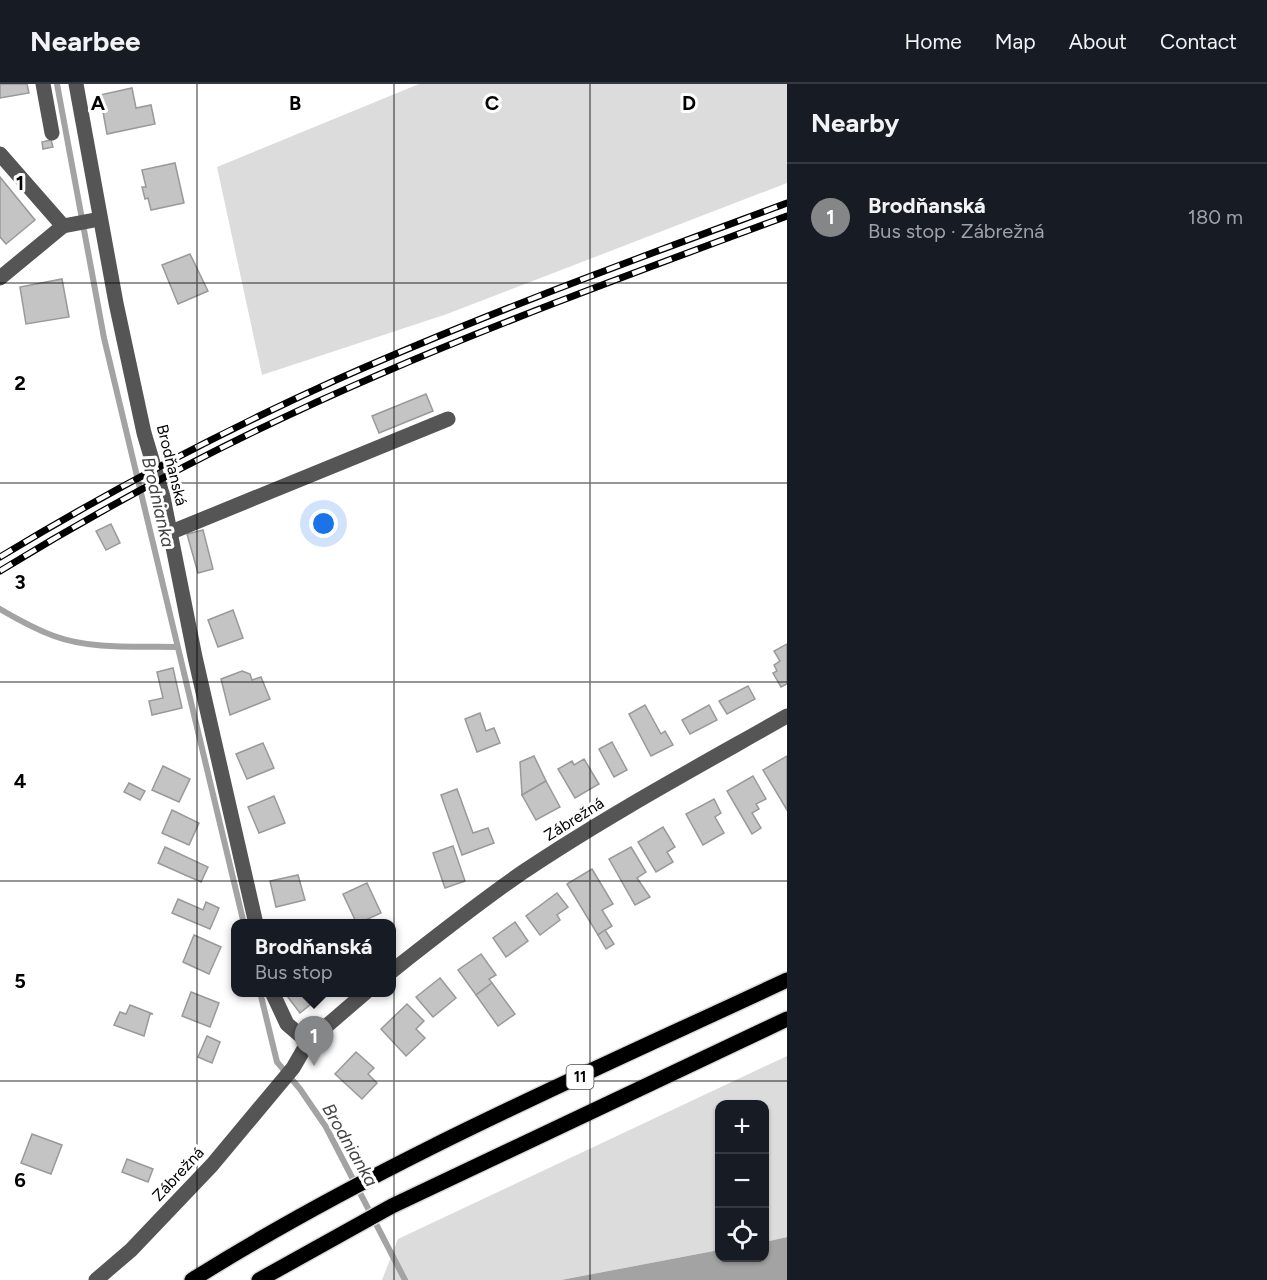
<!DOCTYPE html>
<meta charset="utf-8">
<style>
:root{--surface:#171b24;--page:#242831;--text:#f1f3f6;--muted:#9ea1a6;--line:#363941;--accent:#858687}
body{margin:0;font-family:Figtree,sans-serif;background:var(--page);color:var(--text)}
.controls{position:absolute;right:18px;bottom:18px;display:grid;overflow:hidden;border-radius:12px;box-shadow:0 2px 4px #0004}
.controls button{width:54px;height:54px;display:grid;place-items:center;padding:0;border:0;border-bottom:2px solid var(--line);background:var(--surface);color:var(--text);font:30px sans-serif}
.you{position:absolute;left:324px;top:440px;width:21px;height:21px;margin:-15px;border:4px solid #fff;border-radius:50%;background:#1a73e8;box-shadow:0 0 0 9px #1a73e833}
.badge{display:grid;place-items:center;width:39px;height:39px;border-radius:50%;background:var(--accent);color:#fff;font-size:20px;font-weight:700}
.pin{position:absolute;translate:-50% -50px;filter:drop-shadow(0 2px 3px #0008)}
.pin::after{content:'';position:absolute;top:32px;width:21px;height:18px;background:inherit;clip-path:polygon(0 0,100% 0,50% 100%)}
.popup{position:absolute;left:231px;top:835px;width:165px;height:78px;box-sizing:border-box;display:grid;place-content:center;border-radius:12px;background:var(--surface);filter:drop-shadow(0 2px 4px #0005);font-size:20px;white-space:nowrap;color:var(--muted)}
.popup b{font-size:22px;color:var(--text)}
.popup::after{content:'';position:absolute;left:50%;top:100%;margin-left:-12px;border:12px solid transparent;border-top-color:var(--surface)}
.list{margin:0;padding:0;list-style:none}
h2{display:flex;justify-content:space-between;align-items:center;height:78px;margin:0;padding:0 24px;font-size:26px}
h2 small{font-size:20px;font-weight:400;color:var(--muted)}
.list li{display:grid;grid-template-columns:39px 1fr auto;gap:18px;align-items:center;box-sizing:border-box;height:108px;padding:0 24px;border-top:2px solid var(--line)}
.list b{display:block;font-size:22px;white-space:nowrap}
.list p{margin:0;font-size:20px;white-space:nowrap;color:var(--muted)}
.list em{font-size:20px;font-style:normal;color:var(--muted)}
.icon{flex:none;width:33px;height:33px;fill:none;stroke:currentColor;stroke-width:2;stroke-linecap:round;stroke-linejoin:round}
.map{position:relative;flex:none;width:787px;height:1196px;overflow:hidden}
header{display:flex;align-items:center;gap:36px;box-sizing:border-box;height:84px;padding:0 30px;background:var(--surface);border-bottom:2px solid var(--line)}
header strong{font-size:28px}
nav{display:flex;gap:33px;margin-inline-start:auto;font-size:21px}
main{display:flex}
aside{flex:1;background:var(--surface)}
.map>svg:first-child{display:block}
.green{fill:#dcdcdc}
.water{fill:#a3a3a3}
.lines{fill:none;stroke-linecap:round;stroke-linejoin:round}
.stream{stroke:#a3a3a3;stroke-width:6}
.building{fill:#c4c4c4;stroke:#999;stroke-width:1.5}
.major-casing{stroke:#dbdbdb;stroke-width:18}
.minor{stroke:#555;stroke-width:15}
.major{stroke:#000;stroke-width:15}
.rail-casing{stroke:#000;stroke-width:7}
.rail{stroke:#fff;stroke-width:4.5;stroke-dasharray:14;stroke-linecap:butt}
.grid{fill:none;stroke:#000;stroke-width:1.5;stroke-opacity:0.55}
.labels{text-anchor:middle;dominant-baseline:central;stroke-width:6;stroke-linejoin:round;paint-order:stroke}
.shield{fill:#fff;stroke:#4c4c4c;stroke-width:1.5}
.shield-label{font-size:15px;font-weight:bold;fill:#000}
.street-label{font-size:16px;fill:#000;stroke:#fff}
.water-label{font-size:18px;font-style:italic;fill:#444;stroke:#fff}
.grid-label{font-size:20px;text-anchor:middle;font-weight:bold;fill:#000;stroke:#fff;stroke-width:6;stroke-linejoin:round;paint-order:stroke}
</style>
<header>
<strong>Nearbee</strong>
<nav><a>Home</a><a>Map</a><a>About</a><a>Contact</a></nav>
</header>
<main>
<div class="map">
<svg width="787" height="1196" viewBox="0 0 787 1196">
<rect width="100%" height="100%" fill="#fff"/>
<!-- green -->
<g class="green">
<path d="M419,0H787V99L447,230L262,291L217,83Z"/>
<path d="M787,972V1153L765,1158L764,1020H720L719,1166L561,1196H382L398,1155Z"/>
</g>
<!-- water -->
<path class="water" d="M787,1153V1196H561L719,1166L720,1174H764L765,1158Z"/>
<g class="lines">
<!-- stream -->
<g class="stream">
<path d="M57,0L104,254L244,840"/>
<path d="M0,525C17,535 35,545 54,552C92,566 137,562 177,563"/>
<path d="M260,908L277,978L300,1005L326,1043L405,1196"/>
</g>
</g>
<!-- building -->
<g class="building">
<path d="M0,0H27L29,9L0,14Z"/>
<path d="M132,4L136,24L151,21L155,40L107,50L100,11Z"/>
<path d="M51,56L53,63L43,65L42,58Z"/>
<path d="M175,79L184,119L151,126L148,114L145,115L142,103H146L142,86Z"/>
<path d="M0,93L35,136L6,160L0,153Z"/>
<path d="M190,170L208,207L178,220L162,181Z"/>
<path d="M62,195L69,233L26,240L20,203Z"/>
<path d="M426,310L433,327L379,349L372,332Z"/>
<path d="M111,440L120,459L106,466L96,447Z"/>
<path d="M203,446L213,485L198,489L187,450Z"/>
<path d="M233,526L243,554L218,563L208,536Z"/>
<path d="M787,560V600L781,603L773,589L777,587L774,581L780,577L774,567Z"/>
<path d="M173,584L182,624L152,631L149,617L163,614L157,588Z"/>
<path d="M242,587L250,590L252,596L261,593L270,615L230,631L221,595Z"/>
<path d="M748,602L755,615L727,630L719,617Z"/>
<path d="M645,621L661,650L665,647L673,661L651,672L629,630Z"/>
<path d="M709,621L717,636L690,650L682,636Z"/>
<path d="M480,629L486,647L494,644L500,659L477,668L465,635Z"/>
<path d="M612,658L627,686L614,693L599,665Z"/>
<path d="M263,659L274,684L247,695L236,670Z"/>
<path d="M534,672L546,697L522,711L520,678Z"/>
<path d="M787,672V726L763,686Z"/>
<path d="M584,675L599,700L575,714L558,685L572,677L574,681Z"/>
<path d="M163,682L190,695L179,718L152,706Z"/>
<path d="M753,692L766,715L756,720L759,725L752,729L761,744L752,750L727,707Z"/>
<path d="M546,697L560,723L536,736L522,711Z"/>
<path d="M129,699L145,707L140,716L124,708Z"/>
<path d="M457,705L473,749L488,744L494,759L462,771L441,711Z"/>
<path d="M274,712L285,739L259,749L248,723Z"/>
<path d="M714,715L721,729L715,733L724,749L703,761L686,730Z"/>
<path d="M172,726L199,739L189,761L162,749Z"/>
<path d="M663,743L675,763L667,768L673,778L656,788L638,758Z"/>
<path d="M453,762L465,797L445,804L433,769Z"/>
<path d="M165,763L208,783L201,798L158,779Z"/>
<path d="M631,763L646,788L637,794L650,813L635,821L609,775Z"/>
<path d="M592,785L613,820L602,826L612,842L598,851L567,800Z"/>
<path d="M298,791L305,816L276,823L270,797Z"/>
<path d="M367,799L381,829L357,840L343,810Z"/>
<path d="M557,809L568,823L557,831L560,836L540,851L526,832Z"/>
<path d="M178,815L203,826L206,818L219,824L210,845L172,829Z"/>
<path d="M515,838L528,857L506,873L493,854Z"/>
<path d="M605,846L614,860L606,865L598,851Z"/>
<path d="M194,851L221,863L209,890L183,878Z"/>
<path d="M481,870L496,891L489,895L492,899L476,911L458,886Z"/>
<path d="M440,894L456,914L433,933L416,913Z"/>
<path d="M492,899L515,930L498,942L476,911Z"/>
<path d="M191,908L219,919L210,943L182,932Z"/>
<path d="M284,908H326L300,929Z"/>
<path d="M407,920L424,937L416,945L425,954L406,972L381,945Z"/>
<path d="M130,921L153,930H150L144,952L114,941L120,928L126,930Z"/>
<path d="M207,952L220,958L212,979L198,973Z"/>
<path d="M356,968L374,984L368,990L377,999L362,1015L335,990Z"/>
<path d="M32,1050L62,1061L51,1090L21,1079Z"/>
<path d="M127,1075L153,1085L148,1098L122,1088Z"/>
</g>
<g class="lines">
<defs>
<g id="major">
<path d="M192,1196C380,1078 586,990 787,896"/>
<path d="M259,1196L392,1122L787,935"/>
</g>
</defs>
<!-- major casing -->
<use href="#major" class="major-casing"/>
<!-- minor -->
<g class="minor">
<path d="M43,0L52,49"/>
<path d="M76,0L116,219L144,349L163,413L195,573L256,840"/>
<path d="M0,70L63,142"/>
<path d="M0,194L63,142L100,135"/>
<path d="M169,449L448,335"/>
<path d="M392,887C435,853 478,819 523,788C608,731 699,682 787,632"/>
<path d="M272,908L287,940L308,958"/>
<path d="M96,1196L131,1166L212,1081L293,984L308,958L366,908"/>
</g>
<!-- major -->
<use href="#major" class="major"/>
<defs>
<g id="rail">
<path d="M0,473C109,407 221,348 336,296C484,230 636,175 787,119"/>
<path d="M0,487C121,413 247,347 378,291C512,233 650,183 787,132"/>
</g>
</defs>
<!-- rail casing -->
<use href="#rail" class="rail-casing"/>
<!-- rail -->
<use href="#rail" class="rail"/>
</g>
<!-- grid -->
<path class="grid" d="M197,0V1196M394,0V1196M590,0V1196M0,199H787M0,399H787M0,598H787M0,797H787M0,997H787"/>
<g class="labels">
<!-- shield labels -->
<rect class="shield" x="566.5" y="981" width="27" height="24" rx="4.5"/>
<g class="shield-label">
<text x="580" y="993">11</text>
</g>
<!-- street labels -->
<g class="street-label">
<text transform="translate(172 381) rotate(76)">Brodňanská</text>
<text transform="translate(574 735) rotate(-32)">Zábrežná</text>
<text transform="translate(178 1090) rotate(-47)">Zábrežná</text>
</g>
<!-- water labels -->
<g class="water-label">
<text transform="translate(158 418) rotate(77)">Brodnianka</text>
<text transform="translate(350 1061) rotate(60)">Brodnianka</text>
</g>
</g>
<g class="grid-label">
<text x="98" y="26">A</text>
<text x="295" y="26">B</text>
<text x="492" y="26">C</text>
<text x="689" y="26">D</text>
<text x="20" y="106">1</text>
<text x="20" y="306">2</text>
<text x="20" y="505">3</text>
<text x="20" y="704">4</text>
<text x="20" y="904">5</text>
<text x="20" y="1103">6</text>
</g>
</svg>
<div class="controls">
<button>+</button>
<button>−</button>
<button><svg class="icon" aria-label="locate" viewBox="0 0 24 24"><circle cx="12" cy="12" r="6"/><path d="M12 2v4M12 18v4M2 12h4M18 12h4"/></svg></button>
</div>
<div class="you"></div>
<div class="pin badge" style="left:314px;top:982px">1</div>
<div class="popup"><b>Brodňanská</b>Bus stop</div>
</div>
<aside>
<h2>Nearby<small></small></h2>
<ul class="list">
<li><span class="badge">1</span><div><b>Brodňanská</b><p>Bus stop · Zábrežná</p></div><em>180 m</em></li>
</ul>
</aside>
</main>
